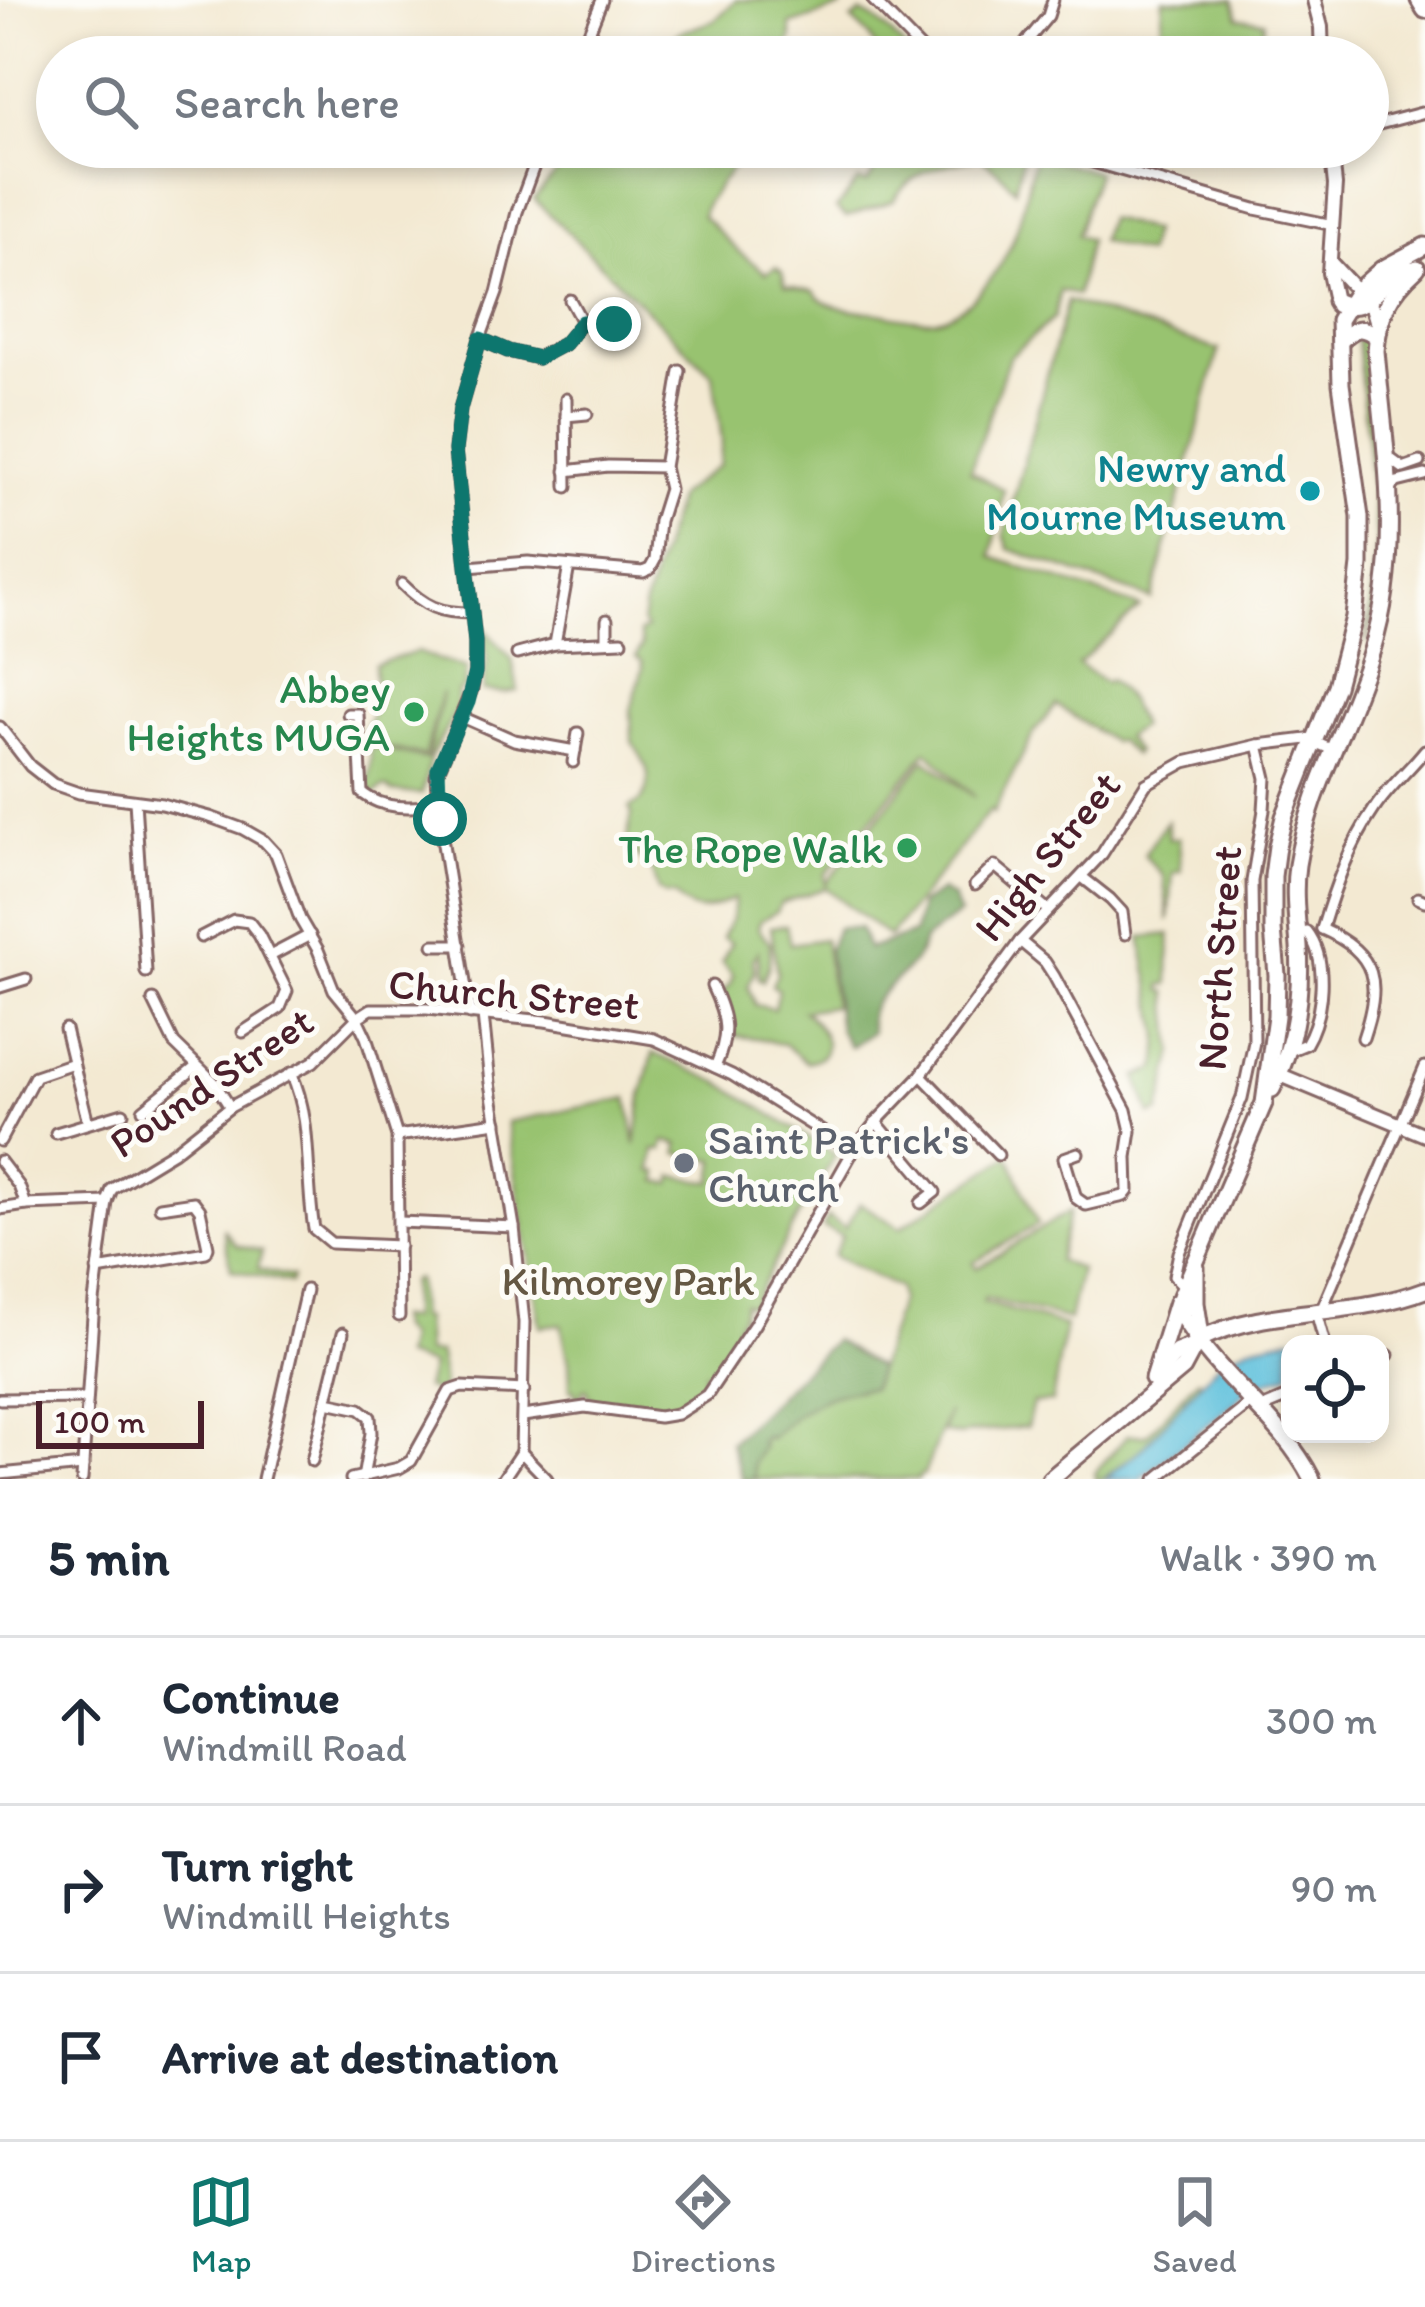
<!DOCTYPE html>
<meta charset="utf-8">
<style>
:root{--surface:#fff;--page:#f6f6f7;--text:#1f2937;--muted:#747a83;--line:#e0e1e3;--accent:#0f766e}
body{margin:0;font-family:Itim,sans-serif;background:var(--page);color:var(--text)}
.controls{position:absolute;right:36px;bottom:36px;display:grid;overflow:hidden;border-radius:24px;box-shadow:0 6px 18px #0003}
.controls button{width:108px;height:108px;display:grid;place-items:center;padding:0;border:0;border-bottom:3px solid var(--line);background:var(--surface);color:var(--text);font:60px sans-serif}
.scale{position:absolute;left:36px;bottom:30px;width:168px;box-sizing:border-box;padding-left:12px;border:6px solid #4a1f2b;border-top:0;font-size:33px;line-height:42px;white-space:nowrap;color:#4a1f2b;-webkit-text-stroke:9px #fdfcf7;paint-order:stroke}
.stop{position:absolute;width:36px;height:36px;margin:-27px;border:9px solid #0f766e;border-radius:50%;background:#fff}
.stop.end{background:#0f766e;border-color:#fff;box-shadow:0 3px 12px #0008}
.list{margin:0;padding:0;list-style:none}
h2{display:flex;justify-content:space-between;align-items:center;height:156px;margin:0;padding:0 48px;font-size:51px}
h2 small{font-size:39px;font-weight:400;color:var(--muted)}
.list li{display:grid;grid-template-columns:78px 1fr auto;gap:36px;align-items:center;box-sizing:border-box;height:168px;padding:0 48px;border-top:3px solid var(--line)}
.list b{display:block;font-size:45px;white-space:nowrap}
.list p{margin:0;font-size:39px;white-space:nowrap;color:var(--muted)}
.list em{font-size:39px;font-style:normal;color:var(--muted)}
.icon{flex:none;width:66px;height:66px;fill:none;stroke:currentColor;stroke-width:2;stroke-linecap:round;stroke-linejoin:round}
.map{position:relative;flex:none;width:1425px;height:1479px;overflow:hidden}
.search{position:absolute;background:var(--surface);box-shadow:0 6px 18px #0003;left:36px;right:36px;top:36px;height:132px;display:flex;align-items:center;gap:30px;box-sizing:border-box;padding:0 42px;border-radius:66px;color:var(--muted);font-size:45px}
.sheet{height:660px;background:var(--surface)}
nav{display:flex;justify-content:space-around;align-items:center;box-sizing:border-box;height:168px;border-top:3px solid var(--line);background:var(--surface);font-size:33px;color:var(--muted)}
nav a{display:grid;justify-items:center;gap:6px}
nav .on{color:var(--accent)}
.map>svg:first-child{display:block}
.green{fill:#98c370;stroke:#71714e;stroke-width:3;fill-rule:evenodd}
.forest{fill:#7aa962;stroke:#626446;stroke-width:3}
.water{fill:#5dc0dc;stroke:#547084;stroke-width:3}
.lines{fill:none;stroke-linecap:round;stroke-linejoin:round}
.minor-casing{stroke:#856665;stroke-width:15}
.tertiary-casing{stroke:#856665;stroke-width:18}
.primary-casing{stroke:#856665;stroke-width:21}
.trunk-casing{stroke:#856665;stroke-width:21}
.minor{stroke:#fff;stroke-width:9}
.tertiary{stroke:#fff;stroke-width:12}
.primary{stroke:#fff;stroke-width:15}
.trunk{stroke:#fff;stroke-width:15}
.route{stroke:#0f766e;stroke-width:15}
.culture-dot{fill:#0f9aa8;stroke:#fdfcf7;stroke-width:4.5}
.leisure-dot{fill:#2e9e5b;stroke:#fdfcf7;stroke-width:4.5}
.worship-dot{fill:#6b7280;stroke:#fdfcf7;stroke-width:4.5}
.labels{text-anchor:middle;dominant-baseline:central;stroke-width:10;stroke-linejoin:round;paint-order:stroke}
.culture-label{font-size:42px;fill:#0d838f;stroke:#fdfcf7;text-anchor:end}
.leisure-label{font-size:42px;fill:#27864d;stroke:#fdfcf7;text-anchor:end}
.street-label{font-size:42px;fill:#4a1f2b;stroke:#fdfcf7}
.worship-label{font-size:42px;fill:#5b616d;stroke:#fdfcf7;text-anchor:start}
.park-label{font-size:42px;fill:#655843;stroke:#fdfcf7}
</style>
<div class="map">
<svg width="1425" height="1479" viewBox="0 0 1425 1479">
<rect width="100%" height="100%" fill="#fdfcf7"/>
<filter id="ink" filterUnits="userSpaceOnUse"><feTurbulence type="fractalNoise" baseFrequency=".00833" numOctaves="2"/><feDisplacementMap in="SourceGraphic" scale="24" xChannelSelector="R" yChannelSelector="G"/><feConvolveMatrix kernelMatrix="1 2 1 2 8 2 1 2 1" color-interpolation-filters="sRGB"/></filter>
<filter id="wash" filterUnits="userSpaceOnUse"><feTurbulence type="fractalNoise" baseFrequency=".004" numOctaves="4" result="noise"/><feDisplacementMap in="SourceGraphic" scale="48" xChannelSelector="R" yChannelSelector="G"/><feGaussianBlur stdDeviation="2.7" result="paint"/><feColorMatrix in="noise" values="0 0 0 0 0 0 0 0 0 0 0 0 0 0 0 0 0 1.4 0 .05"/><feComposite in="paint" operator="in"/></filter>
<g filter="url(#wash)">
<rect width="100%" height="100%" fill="#f3e9d2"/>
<!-- green -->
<g class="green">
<path d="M736,0H842L841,8L790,25L792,39L780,57H661L678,33L714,21Z"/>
<path d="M1163,0H1233L1238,18L1264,21L1263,36L1225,37L1222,57H1171L1161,38Z"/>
<path d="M861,13C882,20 897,41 913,57H881L869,36L852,20Z"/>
<path d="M578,147H739L743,153L706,203L702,215L739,252L766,273L776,267L782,272L785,285L814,291C826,310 852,309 873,312C891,315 910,320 928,320C962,319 996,278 1009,249C1022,222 1026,188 1034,159L1040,157L1097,172L1077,235L1089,240L1077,295L1060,291L1054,318L1009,357L970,471L1004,490L992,557L1140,607L1078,664L1105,683L1109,680C1125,692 1134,708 1140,727L1125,737L1136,752L1134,755L1117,740L1113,742L1056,705L1035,731L993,813L990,810L889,937L826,888L781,903L776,912L760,921L758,928L770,943L769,965L763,981L759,979L758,952L753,959L755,972L748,986L755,1005L774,1009L778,990L772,985L777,974L771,927L786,925L790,944L824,939L834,1006L803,1011C821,1025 843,1056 806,1062L784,1044C775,1044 771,1041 762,1039C751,1036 744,1039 733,1035L723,991L730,984L733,975L722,962L731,943L722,938L732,918L734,899C708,909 696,920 674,895H666L658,890L651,869L626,844L632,814L629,808L640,802C656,779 646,762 632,742L631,710L643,668L642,661L636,657L642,645L639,633L646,629L642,623L645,603L678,496L719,465L722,441L713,375L534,199ZM927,751L975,797L925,759L826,884L825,875Z"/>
<path d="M890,147H1013L1022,160L1015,189L1001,174L980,157C946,166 912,168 893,201L846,217L836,209L858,181L867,183Z"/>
<path d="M1107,218L1152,231L1146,254L1100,241Z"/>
<path d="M1067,301L1219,350L1152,599L1009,549L1004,535Z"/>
<path d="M1363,336L1371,341L1385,541L1377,602L1366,643L1377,541L1357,339Z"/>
<path d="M484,628L512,659L518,691L504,693L483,691L487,660Z"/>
<path d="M417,652L466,669L464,688L458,691L457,708L431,757H428L442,693L425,756L384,747V744L375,743L364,731L376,706L374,664Z"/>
<path d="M370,741L373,747L430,760L422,794L392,792L388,788L383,787L373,795L369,792C366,782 368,780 370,771C372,763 370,750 370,741Z"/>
<path d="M1167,821L1169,839L1179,838L1181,871L1173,873L1169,921L1163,876L1144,855Z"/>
<path d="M1170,934L1169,984L1162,985V990L1168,992L1174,1052L1160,1112L1151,1115L1137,1077L1157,1069L1160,1037L1141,937Z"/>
<path d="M653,1053L721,1083L836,1155L796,1220L751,1306L744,1303L742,1315L736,1325L740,1331L713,1374L708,1371L704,1373L706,1383C694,1396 681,1407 663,1409L596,1402L588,1396L587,1389L582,1390V1395L575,1399V1390H570L569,1363L561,1324L540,1326L507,1122L628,1098L636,1145L642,1096ZM665,1141L679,1144L678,1153L716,1160L713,1182L674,1176L672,1184L658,1181L659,1172L652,1171L655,1150H663Z"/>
<path d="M1009,1156L1038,1224L973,1262L976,1268L1070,1211L1057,1261L1080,1269L1069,1320L985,1298L983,1302L1065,1326L1052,1402L1033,1403L1027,1427L967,1433L961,1436L943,1432L948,1412L924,1475H920L919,1479H746L760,1441L791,1417L820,1398L845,1390L872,1387L900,1300L898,1288L833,1256L842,1236L823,1227L828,1217L845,1228L860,1203L900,1228Z"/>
<path d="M223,1228L236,1245L262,1251L258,1269L292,1277L290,1283L231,1270Z"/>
<path d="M415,1279L417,1280L419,1318H424L426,1353H439L443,1386L436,1393L425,1388L431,1365L403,1357L407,1338L399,1329L397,1318L410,1319V1282Z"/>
<path d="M1198,1379L1202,1383L1143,1448L1103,1479H1095L1094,1473L1128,1435H1147Z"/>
</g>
<!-- forest -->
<g class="forest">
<path d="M941,891L953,898L959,914L924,940C917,978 857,993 872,1032L850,1047L839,1030L828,950L837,928H860L868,949L914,933L920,904Z"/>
<path d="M834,1340L878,1368L872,1388C825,1392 803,1406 770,1439L766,1436L760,1442L763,1446L753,1464L755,1479H742L730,1443Z"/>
</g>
<!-- water -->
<path class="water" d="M1306,1334L1308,1344H1290V1374L1249,1387L1236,1402L1140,1479H1105L1143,1448L1221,1360L1250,1346Z"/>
</g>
<g filter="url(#ink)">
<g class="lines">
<defs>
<g id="minor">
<path d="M873,0L929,57"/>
<path d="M579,57L602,0"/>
<path d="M1014,57L1048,16L1053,0"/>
<path d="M1368,127L1425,112"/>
<path d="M1041,147L1255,209L1333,225"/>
<path d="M570,300L582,322L613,324"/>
<path d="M480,339L508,351L537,358L564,344L582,322"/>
<path d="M566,399L567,487"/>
<path d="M566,416L587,414"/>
<path d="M1388,457L1403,468L1420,462"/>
<path d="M566,471L608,466L664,467"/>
<path d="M1390,488L1397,482L1425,475"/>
<path d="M468,567L528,562L643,572L650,569L655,560L659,521L669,489L664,467L680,371"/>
<path d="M402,584C425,607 439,613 472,613"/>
<path d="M607,641V620"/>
<path d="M555,644L569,566"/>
<path d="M517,654L555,644L622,641"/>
<path d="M348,714H358L362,793C384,810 411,808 438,805"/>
<path d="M462,717L514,740L575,751"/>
<path d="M0,727L30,766L53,784L79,793L162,804L210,817L243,829L264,841L276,854L300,919L318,950L334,990L357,1018L366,1037L397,1136L399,1316"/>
<path d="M573,762L578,733"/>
<path d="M135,801L146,972"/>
<path d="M1082,877L1110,899L1122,912L1125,934"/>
<path d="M975,885L995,866L1048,910"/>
<path d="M1418,898L1425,901"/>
<path d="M1322,929C1335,886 1349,846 1375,808C1389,787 1409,770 1425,750"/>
<path d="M1322,929C1379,954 1381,984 1363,1038"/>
<path d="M201,937L234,920L249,922L259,935L287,991L280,1008L243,1032"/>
<path d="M1020,941L1045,962L1054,976L1126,1110L1131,1131L1127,1157L1128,1191L1124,1196L1086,1205L1076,1198L1064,1158L1078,1153"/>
<path d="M434,945H460"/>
<path d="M270,956L310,935"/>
<path d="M712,986C727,1018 730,1034 715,1067"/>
<path d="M0,987L26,979"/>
<path d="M153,1000L174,1043L214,1082L230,1107"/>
<path d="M470,1014L439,819L436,776L472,689L475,672V642L455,450L460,409L480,339L497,293L517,212L541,147"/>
<path d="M483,1015L490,1083L514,1227L524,1322L521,1452"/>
<path d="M65,1029L88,1123"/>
<path d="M1289,1051L1306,1044C1323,1015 1329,960 1307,932"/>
<path d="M291,1073C313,1120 305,1177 314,1229L331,1243L399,1246"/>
<path d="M921,1075L998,1155"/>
<path d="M143,1110L197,1066"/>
<path d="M876,1122L935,1192L921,1203"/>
<path d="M56,1133L123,1113"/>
<path d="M397,1136L497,1122"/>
<path d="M0,1141L35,1076L73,1063"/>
<path d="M0,1161L19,1186L26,1205"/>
<path d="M0,1209L26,1205L107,1202"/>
<path d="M400,1222L514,1227"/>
<path d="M97,1270L206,1252L208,1247L200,1210L194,1202L160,1207"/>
<path d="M1186,1288L1174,1276L1179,1253L1242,1098L1254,1042L1252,881L1264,810L1266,778L1258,745"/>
<path d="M1321,1311L1425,1067"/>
<path d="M1316,1312L1325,1344"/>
<path d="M1380,1358L1388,1355"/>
<path d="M0,1399L87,1398"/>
<path d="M327,1402L360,1409L370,1417L371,1433L363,1478"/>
<path d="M1259,1409L1290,1396"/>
<path d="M523,1416L585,1407L659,1417L677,1414L707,1395L754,1325L853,1151L876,1122L921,1075L1020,941L1102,854L1146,784L1185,762L1258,745L1307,739L1333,750"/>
<path d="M521,1452L547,1479"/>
<path d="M312,1461L343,1333"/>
<path d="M0,1474L83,1466"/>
<path d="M82,1479L94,1301L107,1202L112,1189L173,1152L230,1107L313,1062L357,1018L371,1009H427L545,1021L654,1039L732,1075L853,1151"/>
<path d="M263,1479L306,1290"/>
<path d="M351,1479L399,1468L411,1461L450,1391L462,1387L524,1390"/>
<path d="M503,1479L521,1452"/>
<path d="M1156,1479L1252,1402"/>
</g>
<g id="tertiary">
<path d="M1314,0L1321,27L1322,57"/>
<path d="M1331,147L1335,185L1329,273L1336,306"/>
<path d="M1331,263L1372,307L1378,327"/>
<path d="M1271,1071L1425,1135"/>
</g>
<path id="primary" d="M1312,1479C1285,1425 1233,1389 1198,1340C1268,1305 1352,1318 1425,1290"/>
<g id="trunk">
<path d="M1419,0L1425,10"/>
<path d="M1335,301C1366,315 1370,294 1391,278C1397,273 1404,271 1411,269"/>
<path d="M1340,341C1355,328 1360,324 1377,337"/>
<path d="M1272,1089C1295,1044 1302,997 1299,947C1297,920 1293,892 1297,865C1309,789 1350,723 1372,650C1403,551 1385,451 1376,351C1378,315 1390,292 1417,268"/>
<path d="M1198,1340L1183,1318L1181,1296L1264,1103L1276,1016L1277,975L1273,930V876L1277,846L1284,817L1336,686L1354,617L1360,565V517L1341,384L1339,320L1358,290L1382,269L1425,246"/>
<path d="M1155,1376L1177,1352L1195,1345"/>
<path d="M1153,1379L1177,1302"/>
<path d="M1050,1479L1183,1368L1198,1340L1200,1329L1196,1303V1267"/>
</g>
</defs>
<!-- minor casing -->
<use href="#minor" class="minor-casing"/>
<!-- tertiary casing -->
<use href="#tertiary" class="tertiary-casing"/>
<!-- primary casing -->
<use href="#primary" class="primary-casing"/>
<!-- trunk casing -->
<use href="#trunk" class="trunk-casing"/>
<!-- minor -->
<use href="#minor" class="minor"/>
<!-- tertiary -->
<use href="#tertiary" class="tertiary"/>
<!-- primary -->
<use href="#primary" class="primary"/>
<!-- trunk -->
<use href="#trunk" class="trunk"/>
</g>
</g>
<g class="lines" filter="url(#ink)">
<!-- route -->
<path class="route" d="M440,819L438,769L468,702L475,672V642L455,450L460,409L480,339L508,351L538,358L564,344L582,322L614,324"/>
</g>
<!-- markers -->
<circle class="culture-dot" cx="1310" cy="491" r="12"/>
<g class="leisure-dot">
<circle cx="414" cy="712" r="12"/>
<circle cx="907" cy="848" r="12"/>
</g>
<circle class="worship-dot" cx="684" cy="1163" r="12"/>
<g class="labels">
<!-- culture labels -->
<g class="culture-label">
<text x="1286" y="467">Newry and<tspan x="1286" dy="48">Mourne Museum</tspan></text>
</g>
<!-- leisure labels -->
<g class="leisure-label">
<text x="390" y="688">Abbey<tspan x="390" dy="48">Heights MUGA</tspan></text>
<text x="883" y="848">The Rope Walk</text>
</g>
<!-- street labels -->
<g class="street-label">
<text transform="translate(1047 856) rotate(-51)">High Street</text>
<text transform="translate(1219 958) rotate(-86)">North Street</text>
<text transform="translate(514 994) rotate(5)">Church Street</text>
<text transform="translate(211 1082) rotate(-34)">Pound Street</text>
</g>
<!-- worship labels -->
<g class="worship-label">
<text x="708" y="1139">Saint Patrick's<tspan x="708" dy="48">Church</tspan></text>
</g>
<!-- park labels -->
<g class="park-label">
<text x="628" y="1280">Kilmorey Park</text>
</g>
</g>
</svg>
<div class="controls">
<button><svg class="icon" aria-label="locate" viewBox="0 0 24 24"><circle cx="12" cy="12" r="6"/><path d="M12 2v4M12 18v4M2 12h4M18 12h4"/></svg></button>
</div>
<div class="scale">100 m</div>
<div class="stop" style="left:440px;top:819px"></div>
<div class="stop end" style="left:614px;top:324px"></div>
<div class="search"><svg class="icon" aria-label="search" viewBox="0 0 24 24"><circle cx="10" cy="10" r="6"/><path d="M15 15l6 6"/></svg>Search here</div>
</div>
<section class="sheet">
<h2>5 min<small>Walk · 390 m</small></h2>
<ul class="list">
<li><svg class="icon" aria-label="ahead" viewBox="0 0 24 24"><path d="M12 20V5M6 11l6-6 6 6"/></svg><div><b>Continue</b><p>Windmill Road</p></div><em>300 m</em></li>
<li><svg class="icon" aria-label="right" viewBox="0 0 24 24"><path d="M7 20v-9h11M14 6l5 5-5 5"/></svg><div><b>Turn right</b><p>Windmill Heights</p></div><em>90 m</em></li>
<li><svg class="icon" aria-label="arrive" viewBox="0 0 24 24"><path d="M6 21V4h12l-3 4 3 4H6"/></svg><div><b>Arrive at destination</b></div></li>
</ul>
</section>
<nav>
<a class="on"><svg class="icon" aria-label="map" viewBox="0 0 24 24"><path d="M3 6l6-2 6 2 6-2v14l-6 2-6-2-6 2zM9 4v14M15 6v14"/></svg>Map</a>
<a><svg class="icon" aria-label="directions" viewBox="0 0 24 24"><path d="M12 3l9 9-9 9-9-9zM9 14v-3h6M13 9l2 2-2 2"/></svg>Directions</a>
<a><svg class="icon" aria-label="saved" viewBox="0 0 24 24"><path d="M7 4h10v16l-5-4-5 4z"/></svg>Saved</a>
</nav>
